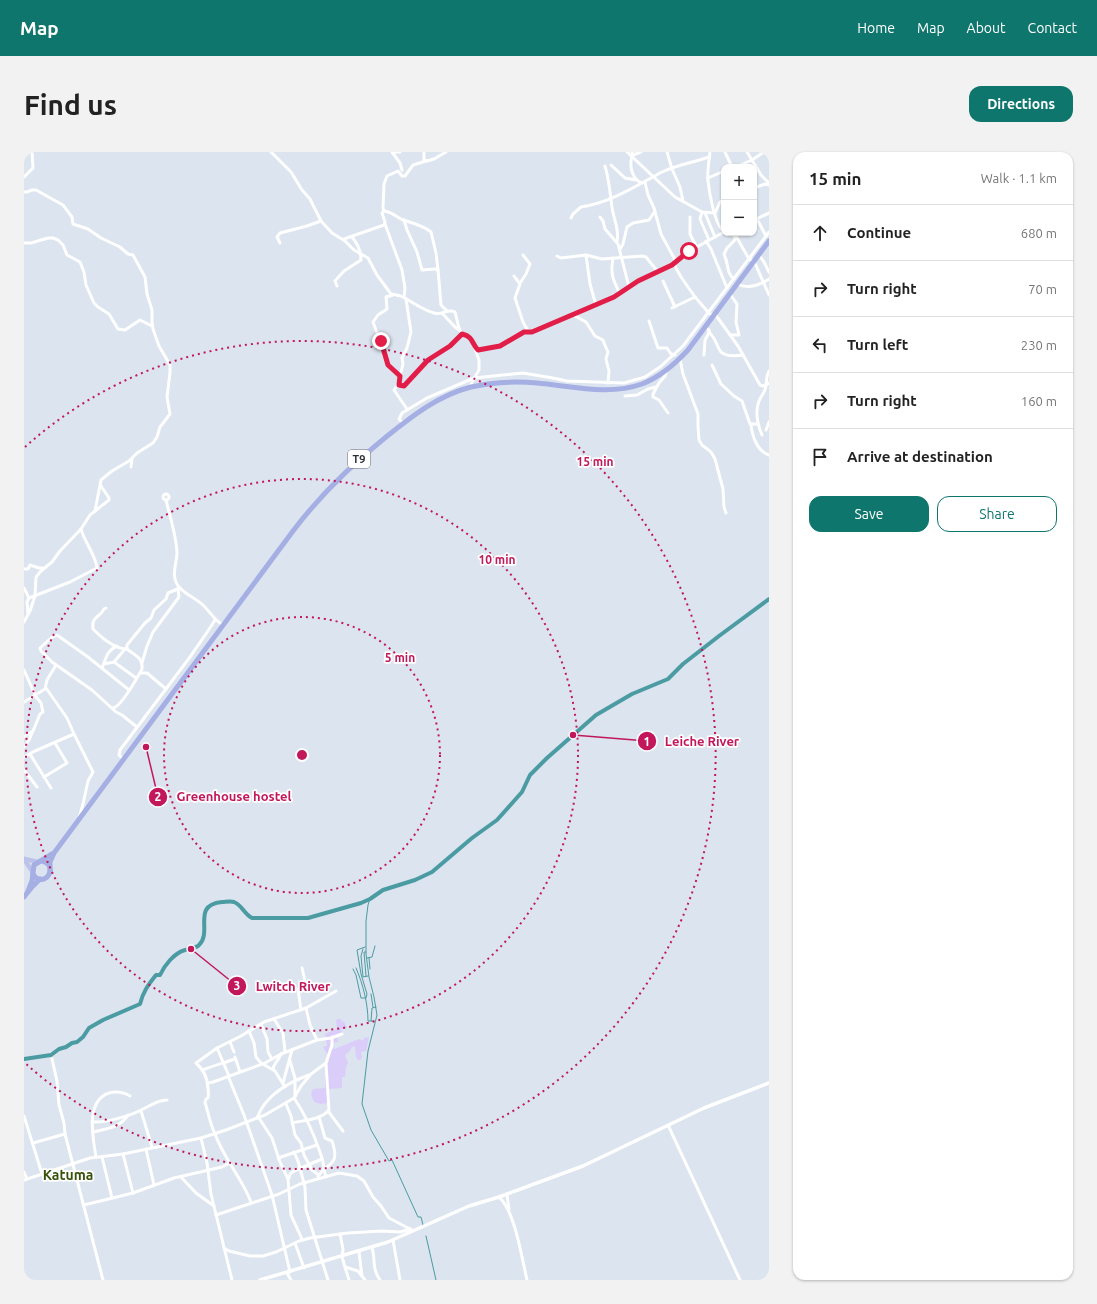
<!DOCTYPE html>
<meta charset="utf-8">
<style>
:root{--surface:#fff;--page:#f2f2f2;--text:#222;--muted:#767676;--line:#e0e0e0;--accent:#0f766e}
body{margin:0;font-family:Ubuntu,sans-serif;background:var(--page);color:var(--text)}
.controls{position:absolute;right:12px;top:12px;display:grid;overflow:hidden;border-radius:8px;box-shadow:0 1px 3px #0004}
.controls button{width:36px;height:36px;display:grid;place-items:center;padding:0;border:0;border-bottom:1px solid var(--line);background:var(--surface);color:var(--text);font:20px sans-serif}
.stop{position:absolute;width:12px;height:12px;margin:-9px;border:3px solid #e11d48;border-radius:50%;background:#fff}
.stop.end{background:#e11d48;border-color:#fff;box-shadow:0 1px 4px #0008}
.list{margin:0;padding:0;list-style:none}
h2{display:flex;justify-content:space-between;align-items:center;height:52px;margin:0;padding:0 16px;font-size:17px}
h2 small{font-size:13px;font-weight:400;color:var(--muted)}
.list li{display:grid;grid-template-columns:26px 1fr auto;gap:12px;align-items:center;box-sizing:border-box;height:56px;padding:0 16px;border-top:1px solid var(--line)}
.list b{display:block;font-size:15px;white-space:nowrap}
.list em{font-size:13px;font-style:normal;color:var(--muted)}
.actions{display:flex;gap:8px;padding:12px 16px}
.actions a{flex:1;padding:9px 0;border:1px solid var(--accent);border-radius:12px;text-align:center;font-size:14px;color:var(--accent)}
.actions .main{background:var(--accent);color:#fff}
.icon{flex:none;width:22px;height:22px;fill:none;stroke:currentColor;stroke-width:2;stroke-linecap:round;stroke-linejoin:round}
.map{position:relative;flex:none;width:745px;height:1128px;overflow:hidden;border-radius:12px}
header{display:flex;align-items:center;gap:24px;box-sizing:border-box;height:56px;padding:0 20px;background:var(--accent);color:#fff}
header strong{font-size:19px}
nav{display:flex;gap:22px;margin-inline-start:auto;font-size:14px}
.intro{display:flex;align-items:center;justify-content:space-between;box-sizing:border-box;height:96px;padding:0 24px}
h1{margin:0;font-size:28px}
.button{padding:10px 18px;border-radius:12px;background:var(--accent);color:#fff;font-size:14px;font-weight:700}
main{display:flex;gap:24px;padding:0 24px}
aside{flex:1;background:var(--surface);border-radius:12px;box-shadow:0 1px 3px #0004}
.map>svg:first-child{display:block}
.green{fill:#dbcdf9}
.lines{fill:none;stroke-linecap:round;stroke-linejoin:round}
.stream{stroke:#4b9ba2;stroke-width:1}
.river{stroke:#4b9ba2;stroke-width:4}
.minor{stroke:#fff;stroke-width:3}
.tertiary{stroke:#fff;stroke-width:3.5}
.primary{stroke:#bcc3ea;stroke-width:4.5}
.trunk{stroke:#a6afe3;stroke-width:5}
.route{stroke:#e11d48;stroke-width:5}
.ring{fill:none;stroke:#c2185b;stroke-width:2;stroke-dasharray:2 4}
.labels{text-anchor:middle;dominant-baseline:central;stroke-width:3.5;stroke-linejoin:round;paint-order:stroke}
.shield{fill:#fff;stroke:#6c6f72;stroke-width:1}
.shield-label{font-size:11px;font-weight:bold;fill:#2d3135}
.quarter-label{font-size:14px;font-weight:bold;fill:#365108;stroke:#fff}
.centre{fill:#c2185b;stroke:#fff;stroke-width:2}
.ring-label{font-size:12px;text-anchor:middle;font-weight:bold;fill:#c2185b;stroke:#fff;stroke-width:3.5;stroke-linejoin:round;paint-order:stroke}
.leader{fill:none;stroke:#c2185b;stroke-width:1.5}
.callout-dot{fill:#c2185b;stroke:#fff;stroke-width:1.5}
.mark-label{font-size:12px;text-anchor:middle;font-weight:bold;fill:#fff}
.callout-label{font-size:13px;text-anchor:middle;font-weight:bold;fill:#c2185b;stroke:#fff;stroke-width:3.5;stroke-linejoin:round;paint-order:stroke}
</style>
<header>
<strong>Map</strong>
<nav><a>Home</a><a>Map</a><a>About</a><a>Contact</a></nav>
</header>
<div class="intro"><h1>Find us</h1><a class="button">Directions</a></div>
<main>
<div class="map">
<svg width="745" height="1128" viewBox="0 0 745 1128">
<rect width="100%" height="100%" fill="#dbe4ef"/>
<!-- green -->
<path class="green" d="M314,867H317L318,870L320,869L323,876L317,877L319,883L313,884L314,890L307,891V897C315,897 327,889 336,887L339,889L340,886L345,885L342,899L337,900L338,906L336,908H334L332,905L331,894L328,895L325,900L321,903L324,911L322,915L321,925H318V936L305,937L306,946L303,951L297,952L290,950L287,942L289,937L301,936V927L304,919L303,913L305,909L303,906L304,903L299,895L303,894L301,882L313,877L312,868Z"/>
<g class="lines">
<!-- stream -->
<g class="stream">
<path d="M346,747L344,753L342,769V802L345,825L350,845L353,863L344,899L338,952L347,978L365,1009L368,1008L394,1065H397L399,1073"/>
<path d="M341,795L333,798L337,822L343,842L342,846"/>
<path d="M339,797L337,804L339,825L344,824"/>
<path d="M343,806L348,805L351,794"/>
<path d="M345,806L346,817"/>
<path d="M332,816C339,832 344,852 344,869H350"/>
<path d="M329,817L332,823L337,846H341"/>
<path d="M342,824L340,800H342"/>
<path d="M347,842L349,855"/>
<path d="M347,869L348,856L352,855"/>
<path d="M402,1084L412,1128"/>
</g>
<!-- river -->
<path class="river" d="M0,907L27,903L35,897L42,895L48,891L53,890L59,885L65,876L79,868L116,852C119,840 124,833 132,823H136C140,814 150,801 161,798C166,796 171,797 175,793C189,780 167,753 198,750C201,750 207,749 210,750C218,753 220,762 228,766H284L337,751L346,747L359,738L391,728L408,720L448,686L473,668L498,640L506,623L523,606L572,563L608,542L644,527L659,512L695,484L745,447"/>
<!-- minor -->
<g class="minor">
<path d="M247,0L267,20L278,38L286,47L297,69L308,81L321,89L330,98L344,106L353,123L367,142C371,143 375,143 379,145C388,150 401,159 410,161C417,164 423,156 431,160L435,176L438,182L444,184L447,186L455,208V218L448,230L446,235"/>
<path d="M368,0L376,11L378,18"/>
<path d="M368,0H376"/>
<path d="M400,0V7L403,9L410,7L422,0"/>
<path d="M603,0L651,45L678,60L691,61L696,50L700,47"/>
<path d="M608,0C609,4 607,6 607,9C606,19 610,28 618,31"/>
<path d="M643,0L648,17L656,35L659,49"/>
<path d="M686,0C685,10 683,19 684,29C685,39 691,75 700,79"/>
<path d="M701,0L708,15"/>
<path d="M723,0L737,23L745,31"/>
<path d="M609,3L617,0"/>
<path d="M728,8L740,0"/>
<path d="M402,9L389,13L381,24H378L374,19L363,24L360,32L359,56L360,59C368,60 370,63 377,67C387,71 399,73 407,80L412,101L414,118"/>
<path d="M587,13L601,26L612,28"/>
<path d="M581,14C585,27 586,41 588,55C589,66 596,78 593,89"/>
<path d="M712,15L728,8"/>
<path d="M0,25L9,16L8,0"/>
<path d="M684,26L700,19"/>
<path d="M621,30L624,43L630,56L637,82L650,106L652,116L657,125L671,145L684,160L689,164"/>
<path d="M730,36L741,32L745,33"/>
<path d="M0,40H3L8,38H12L39,53L48,65L49,72L64,77L77,86L96,95L104,102L109,103L121,125L123,142L128,158V170L129,177L135,194L146,213V221L143,245L146,262L136,275L133,285L129,291L113,301L105,309L88,319L77,328L71,359L66,363L57,377L36,399L28,410L17,419L12,425L11,444L6,459L0,470"/>
<path d="M678,60L676,67L685,88"/>
<path d="M681,61L691,85"/>
<path d="M576,65L579,69L581,77L594,92L605,135"/>
<path d="M666,65V82L672,94"/>
<path d="M547,66L549,62L557,55C586,51 612,34 638,20C652,13 671,10 685,5"/>
<path d="M733,67L742,84"/>
<path d="M380,68L383,78L393,100L398,118L411,117L414,118L417,153L423,159"/>
<path d="M730,68L745,61"/>
<path d="M361,72L378,118L381,136L380,145"/>
<path d="M706,81L713,86L725,107L730,109L745,143"/>
<path d="M320,87L360,73L361,70L358,61L360,59"/>
<path d="M682,89L687,97L703,136"/>
<path d="M0,91H7L24,86H29L34,88L39,93L43,103L56,110L60,120L62,133L70,151L74,155L85,162L94,177L101,178L116,168L128,174"/>
<path d="M256,91L253,85L256,81L283,74L297,69"/>
<path d="M596,97L599,92L603,75L609,71L625,68L631,59"/>
<path d="M562,103L566,132L572,153"/>
<path d="M735,103L740,110L745,120"/>
<path d="M533,104L537,106L562,103L578,107L618,104L622,105L634,120"/>
<path d="M589,106C586,122 589,128 596,142"/>
<path d="M490,124L496,132L491,146L499,170L504,179"/>
<path d="M710,127C702,121 705,112 700,102L703,96L710,89L714,81"/>
<path d="M639,129L651,155"/>
<path d="M496,131L502,122L506,112L499,103"/>
<path d="M713,132C724,137 736,133 745,127"/>
<path d="M313,134L311,129L320,119L337,108C337,100 333,91 328,85"/>
<path d="M706,142L713,152L712,170L715,183H706"/>
<path d="M369,143L362,145L363,157L354,163L349,170L365,213L376,225L375,231L370,238L383,257"/>
<path d="M648,156L671,145"/>
<path d="M418,161L430,174L435,178"/>
<path d="M550,161L551,164L562,170L571,184L579,188L580,191L584,200L582,207L585,219L584,231"/>
<path d="M691,162L714,194L736,233L739,234L745,231"/>
<path d="M625,169L634,196H643L647,202L651,203"/>
<path d="M685,180C692,187 691,189 695,197C698,205 712,204 719,203"/>
<path d="M454,198L476,194L500,181L508,180L590,145L614,129L648,113L662,101L700,80"/>
<path d="M680,203L681,188L685,181V178L681,175"/>
<path d="M656,207L659,222L674,262V274L675,288L678,293L687,300L691,307L699,337L700,355L702,361"/>
<path d="M688,213L697,232L710,244L718,249L726,272H733"/>
<path d="M643,218L641,224L635,231L629,242V245L635,248L644,261"/>
<path d="M376,224L379,212L378,206L383,196L387,180L382,147"/>
<path d="M375,233L378,234L383,232L406,207L426,194L438,182"/>
<path d="M601,244L613,243L624,237L632,235"/>
<path d="M379,271L375,267L378,261L403,246L450,226L499,221L529,226L543,229L600,231L621,225L636,215L659,194L745,80"/>
<path d="M727,272C728,284 733,299 745,303"/>
<path d="M742,278L745,270"/>
<path d="M738,283C733,271 730,257 737,245C739,242 742,237 742,233C743,228 742,224 745,219"/>
<path d="M107,315L108,307"/>
<circle cx="142" cy="345" r="3"/>
<path d="M142,348C146,365 152,382 153,400C153,412 146,424 155,435C162,443 173,447 180,454C187,461 190,468 199,473"/>
<path d="M71,359L85,348V346L77,334"/>
<path d="M0,417H4L6,413L15,416H19"/>
<path d="M0,436L5,446"/>
<path d="M82,456L80,457C76,466 67,464 69,477C78,486 90,497 103,497"/>
<path d="M4,461L3,450L5,446L46,430L73,416C73,406 60,389 57,377"/>
<path d="M90,510L112,526"/>
<path d="M118,511L123,494L129,480L155,445L154,436"/>
<path d="M80,512L90,510L101,497"/>
<path d="M78,516C82,507 83,498 93,494"/>
<path d="M0,518L12,545L17,551L19,560L16,562L9,579L0,585"/>
<path d="M116,521H123L142,537"/>
<path d="M22,536L43,566L50,582"/>
<path d="M105,538L64,505L33,483L27,486L16,496L17,499L28,510L68,538L92,560L98,563L113,575"/>
<path d="M0,550L21,537L23,528L32,513"/>
<path d="M89,556C98,554 113,526 118,517C119,505 111,504 103,497V493L121,471L127,466L130,458L142,447L144,441L156,436"/>
<path d="M0,595L5,588L8,581"/>
<path d="M6,602L27,636"/>
<path d="M0,605L11,599L50,582L69,620L64,629L59,652L55,666"/>
<path d="M99,607L95,603L96,598L166,505C174,493 183,481 191,468"/>
<path d="M0,618L13,635"/>
<path d="M20,625L43,611L31,591"/>
<path d="M282,856L286,873L293,888"/>
<path d="M277,858L274,837L282,833L278,816"/>
<path d="M250,867L259,881L261,900"/>
<path d="M237,872L243,887L244,900L248,907"/>
<path d="M225,879L230,891L232,905L237,911L251,919L261,935"/>
<path d="M206,890L210,900"/>
<path d="M193,896L205,924"/>
<path d="M211,905L216,920"/>
<path d="M28,907L33,929L35,953L40,971L41,982L79,1128"/>
<path d="M266,909L271,926V945"/>
<path d="M249,917C250,911 255,908 257,902"/>
<path d="M179,918C191,913 200,911 211,907"/>
<path d="M204,924L220,963L248,1043L266,1120"/>
<path d="M184,931L189,930L241,911L257,902L293,888L307,886L318,882"/>
<path d="M259,931L268,898"/>
<path d="M270,946C283,965 291,985 298,1006C300,1012 299,1018 302,1024"/>
<path d="M262,952L267,964L271,983L277,991L280,1003L288,1018L295,1023"/>
<path d="M117,959L128,995"/>
<path d="M304,959L319,979"/>
<path d="M0,964L18,1022"/>
<path d="M233,966C241,944 263,931 285,923"/>
<path d="M235,966L248,986L256,1010L264,1027L267,1063L278,1087"/>
<path d="M68,970C81,971 106,964 117,958C126,954 133,948 143,948"/>
<path d="M268,971C280,968 297,968 305,958L302,912"/>
<path d="M644,973L716,1128"/>
<path d="M69,980C82,977 96,976 104,963"/>
<path d="M177,986L183,1011L187,1042L208,1128"/>
<path d="M9,991L41,982"/>
<path d="M122,997L130,1033"/>
<path d="M270,1000L274,1009L281,1035L282,1058L304,1128"/>
<path d="M99,1002L109,1041"/>
<path d="M72,1005C69,986 61,949 85,941C93,939 99,940 106,944"/>
<path d="M78,1005L88,1046"/>
<path d="M254,1006L293,993"/>
<path d="M0,1020L3,1027"/>
<path d="M294,1024C306,1009 316,1013 308,989L301,986L295,965"/>
<path d="M157,1025L172,1041L190,1054"/>
<path d="M265,1026L266,1022L270,1019L298,1007"/>
<path d="M0,1028L66,1006L99,1002L177,986L202,978L241,963L270,946L277,934L287,922L302,911L308,893V885"/>
<path d="M483,1043L485,1057"/>
<path d="M475,1045C491,1059 498,1107 503,1128"/>
<path d="M227,1050C218,1026 200,1007 191,982C186,972 184,960 181,950L182,947L184,946C185,942 184,940 184,936C183,925 180,918 172,911L193,896L217,884L240,870L282,856L312,839"/>
<path d="M60,1053L109,1041L150,1026L198,1015L206,1011"/>
<path d="M192,1063L255,1042L276,1032L315,1021L333,1024L340,1029L349,1045L357,1054L365,1066L386,1077"/>
<path d="M316,1082L319,1097L318,1105L325,1128"/>
<path d="M369,1088L376,1128"/>
<path d="M271,1091L280,1116"/>
<path d="M200,1096L205,1099L226,1104H239L252,1100L275,1089L286,1086L324,1081L358,1079L376,1080L387,1077"/>
<path d="M348,1096C352,1107 347,1115 356,1128"/>
<path d="M335,1100L338,1124"/>
<path d="M321,1115L334,1119L341,1128"/>
<path d="M263,1121L267,1128"/>
</g>
<!-- tertiary -->
<path class="tertiary" d="M236,1128L364,1090L445,1054L475,1045L559,1014L680,956L745,931"/>
<!-- primary -->
<g class="primary">
<path d="M0,707L8,719"/>
<path d="M1,707L14,710"/>
</g>
<!-- trunk -->
<g class="trunk">
<path d="M26,718V710L30,701L269,379C297,342 326,314 362,285C388,264 415,243 447,235C469,230 491,229 513,231C548,234 584,244 618,232C636,225 651,212 664,198L745,89"/>
<path d="M9,722C20,739 37,712 17,709"/>
<path d="M4,739L8,729L10,713L28,702"/>
<path d="M0,745L8,735L16,727"/>
</g>
</g>
<g class="lines">
<!-- route -->
<path class="route" d="M357,189L364,213L376,224L375,233L380,234L404,208L426,194L438,182C450,185 447,191 454,198L476,194L500,180H508L590,145L614,129L648,113L665,99"/>
</g>
<!-- distance rings -->
<g class="ring">
<circle cx="278" cy="603" r="138"/>
<circle cx="278" cy="603" r="276"/>
<path d="M1 295A414 414 0 1 1 1 911"/>
</g>
<g class="labels">
<!-- shield labels -->
<rect class="shield" x="324" y="298" width="22" height="18" rx="3"/>
<g class="shield-label">
<text x="335" y="307">T9</text>
</g>
<!-- quarter labels -->
<g class="quarter-label">
<text x="44" y="1023">Katuma</text>
</g>
</g>
<circle cx="278" cy="603" r="6" class="centre"/>
<g class="ring-label">
<text x="571" y="314">15 min</text>
<text x="473" y="412">10 min</text>
<text x="376" y="510">5 min</text>
</g>
<!-- callouts -->
<path class="leader" d="M549 583L623 589M122 595L134 645M167 797L213 834"/>
<g class="callout-dot">
<circle cx="549" cy="583" r="4"/>
<circle cx="122" cy="595" r="4"/>
<circle cx="167" cy="797" r="4"/>
<circle cx="623" cy="589" r="10"/>
<circle cx="134" cy="645" r="10"/>
<circle cx="213" cy="834" r="10"/>
</g>
<g class="mark-label">
<text x="623" y="594">1</text>
<text x="134" y="649">2</text>
<text x="213" y="838">3</text>
</g>
<g class="callout-label">
<text x="678" y="594">Leiche River</text>
<text x="210" y="649">Greenhouse hostel</text>
<text x="269" y="839">Lwitch River</text>
</g>
</svg>
<div class="controls">
<button>+</button>
<button>−</button>
</div>
<div class="stop" style="left:665px;top:99px"></div>
<div class="stop end" style="left:357px;top:189px"></div>
</div>
<aside>
<h2>15 min<small>Walk · 1.1 km</small></h2>
<ul class="list">
<li><svg class="icon" aria-label="ahead" viewBox="0 0 24 24"><path d="M12 20V5M6 11l6-6 6 6"/></svg><div><b>Continue</b></div><em>680 m</em></li>
<li><svg class="icon" aria-label="right" viewBox="0 0 24 24"><path d="M7 20v-9h11M14 6l5 5-5 5"/></svg><div><b>Turn right</b></div><em>70 m</em></li>
<li><svg class="icon" aria-label="left" viewBox="0 0 24 24"><path d="M17 20v-9H6M10 6l-5 5 5 5"/></svg><div><b>Turn left</b></div><em>230 m</em></li>
<li><svg class="icon" aria-label="right" viewBox="0 0 24 24"><path d="M7 20v-9h11M14 6l5 5-5 5"/></svg><div><b>Turn right</b></div><em>160 m</em></li>
<li><svg class="icon" aria-label="arrive" viewBox="0 0 24 24"><path d="M6 21V4h12l-3 4 3 4H6"/></svg><div><b>Arrive at destination</b></div></li>
</ul>
<div class="actions"><a class="main">Save</a><a>Share</a></div>
</aside>
</main>
